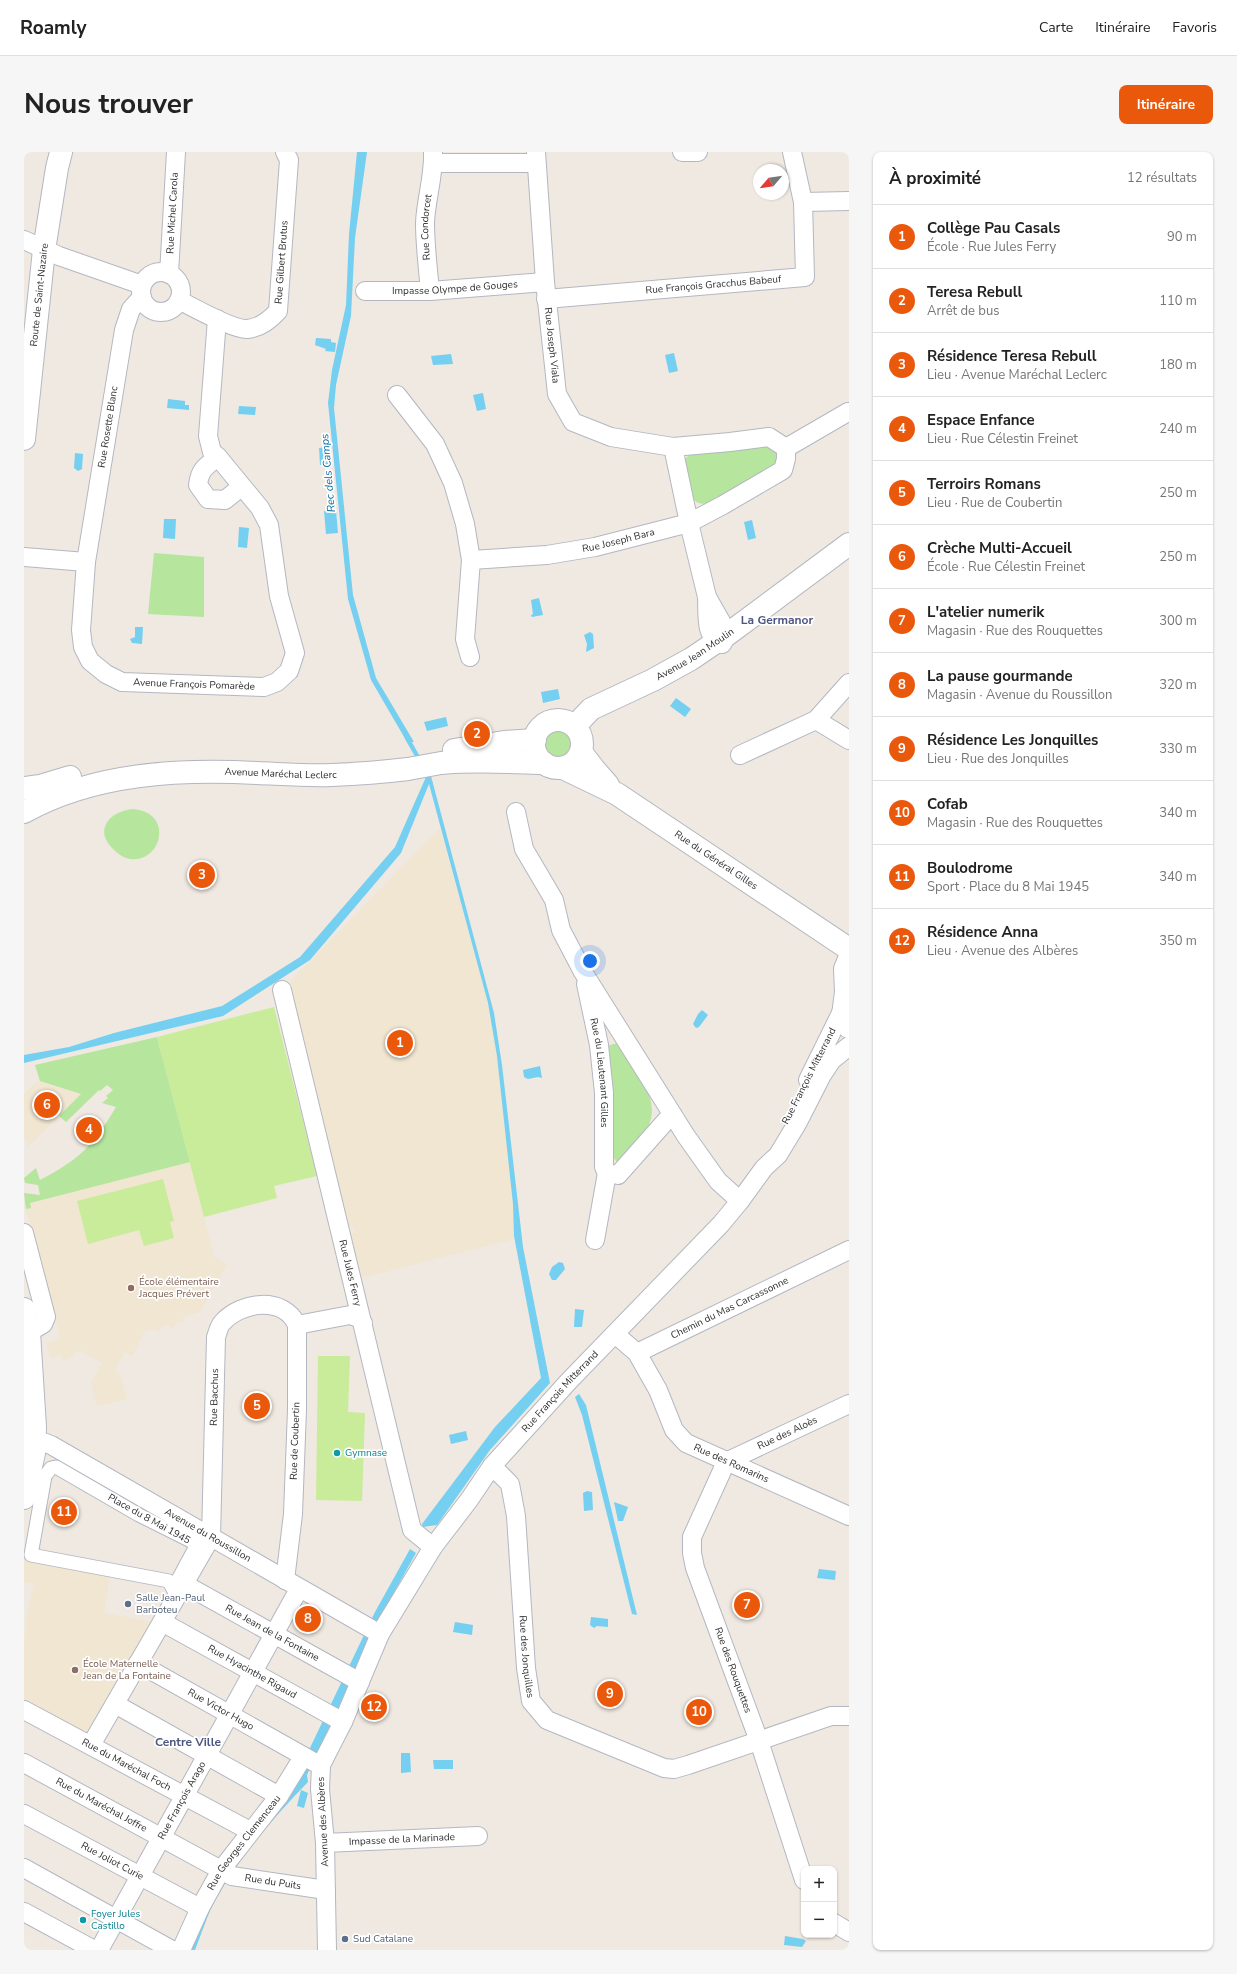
<!DOCTYPE html>
<html lang="fr">
<meta charset="utf-8">
<style>
:root{--surface:#fff;--page:#f6f6f6;--text:#222;--muted:#767676;--line:#e0e0e0;--accent:#ea580c}
body{margin:0;font-family:"Nunito Sans",sans-serif;background:var(--page);color:var(--text)}
.controls{position:absolute;right:12px;bottom:12px;display:grid;overflow:hidden;border-radius:8px;box-shadow:0 1px 3px #0004}
.controls button{width:36px;height:36px;display:grid;place-items:center;padding:0;border:0;border-bottom:1px solid var(--line);background:var(--surface);color:var(--text);font:20px sans-serif}
.compass{position:absolute;left:729px;top:12px;width:36px;height:36px;border-radius:50%;background:var(--surface);box-shadow:0 1px 3px #0004;rotate:241deg}
.you{position:absolute;left:566px;top:809px;width:14px;height:14px;margin:-10px;border:3px solid #fff;border-radius:50%;background:#1a73e8;box-shadow:0 0 0 6px #1a73e833}
.badge{display:grid;place-items:center;width:26px;height:26px;border-radius:50%;background:var(--accent);color:#fff;font-size:13px;font-weight:700}
.pin{position:absolute;translate:-50% -50%;border:2px solid #fff;box-shadow:0 1px 4px #0006}
.list{margin:0;padding:0;list-style:none}
h2{display:flex;justify-content:space-between;align-items:center;height:52px;margin:0;padding:0 16px;font-size:17px}
h2 small{font-size:13px;font-weight:400;color:var(--muted)}
.list li{display:grid;grid-template-columns:26px 1fr auto;gap:12px;align-items:center;box-sizing:border-box;height:64px;padding:0 16px;border-top:1px solid var(--line)}
.list b{display:block;font-size:15px;white-space:nowrap}
.list p{margin:0;font-size:13px;white-space:nowrap;color:var(--muted)}
.list em{font-size:13px;font-style:normal;color:var(--muted)}
.map{position:relative;flex:none;width:825px;height:1798px;overflow:hidden;border-radius:8px}
header{display:flex;align-items:center;gap:24px;box-sizing:border-box;height:56px;padding:0 20px;background:var(--surface);border-bottom:1px solid var(--line)}
header strong{font-size:19px}
nav{display:flex;gap:22px;margin-inline-start:auto;font-size:14px}
.intro{display:flex;align-items:center;justify-content:space-between;box-sizing:border-box;height:96px;padding:0 24px}
h1{margin:0;font-size:28px}
.button{padding:10px 18px;border-radius:8px;background:var(--accent);color:#fff;font-size:14px;font-weight:700}
main{display:flex;gap:24px;padding:0 24px}
aside{flex:1;background:var(--surface);border-radius:8px;box-shadow:0 1px 3px #0004}
.map>svg:first-child{display:block}
.education{fill:#f0e6d1}
.green{fill:#b6e59e}
.pitch{fill:#c9ec9a}
.water{fill:#75cff0}
.lines{fill:none;stroke-linecap:round;stroke-linejoin:round}
.stream{stroke:#75cff0;stroke-width:4.5}
.pedestrian-casing{stroke:#b4b7c1;stroke-width:15}
.minor-casing{stroke:#b4b7c1;stroke-width:20}
.tertiary-casing{stroke:#b4b7c1;stroke-width:24}
.secondary-casing{stroke:#b4b7c1;stroke-width:24}
.pedestrian{stroke:#fff;stroke-width:13}
.minor{stroke:#fff;stroke-width:18}
.tertiary{stroke:#fff;stroke-width:22}
.secondary{stroke:#fff;stroke-width:22}
.education-dot{fill:#8d6e63;stroke:#fff;stroke-width:1.5}
.culture-dot{fill:#0f9aa8;stroke:#fff;stroke-width:1.5}
.service-dot{fill:#5c6f8a;stroke:#fff;stroke-width:1.5}
.labels{text-anchor:middle;dominant-baseline:central;stroke-width:3.5;stroke-linejoin:round;paint-order:stroke}
.street-label{font-size:10px;fill:#2e2e2e;stroke:#fff}
.education-label{font-size:10px;fill:#785e54;stroke:#fff;text-anchor:start}
.culture-label{font-size:10px;fill:#0d838f;stroke:#fff;text-anchor:start}
.service-label{font-size:10px;fill:#4e5e75;stroke:#fff;text-anchor:start}
.water-label{font-size:11px;font-style:italic;fill:#0d6fa3;stroke:#fff}
.quarter-label{font-size:12px;font-weight:bold;fill:#4d5680;stroke:#fff}
</style>
<header>
<strong>Roamly</strong>
<nav><a>Carte</a><a>Itinéraire</a><a>Favoris</a></nav>
</header>
<div class="intro"><h1>Nous trouver</h1><a class="button">Itinéraire</a></div>
<main>
<div class="map">
<svg width="825" height="1798" viewBox="0 0 825 1798">
<rect width="100%" height="100%" fill="#efe9e1"/>
<!-- education -->
<g class="education">
<path d="M416,676L464,851L473,904L489,1052L490,1087L338,1126L327,1083L331,1079L329,1076H326L323,1066L266,830Z"/>
<path d="M14,929L57,942L4,995L0,982V942Z"/>
<path d="M166,1010L190,1105L203,1112L176,1160L159,1165L160,1169L152,1171L149,1176L145,1173L137,1175L134,1180L129,1177L121,1179L108,1204L101,1200L90,1218L96,1223L103,1247L73,1254L67,1231L78,1211L57,1199L50,1201L51,1204L39,1208L38,1204L26,1206L23,1191L37,1186L2,1057L7,1056L5,1051Z"/>
<path d="M0,1403L58,1413L86,1423L80,1461L124,1469L129,1472L68,1579L60,1581L0,1548V1487L3,1472L1,1471L10,1432L0,1430Z"/>
</g>
<!-- green -->
<g class="green">
<path d="M747,292L754,301L752,311C734,322 703,346 684,351C679,353 673,351 670,348C662,339 662,321 659,309L668,300Z"/>
<path d="M130,401L180,405V465L124,462Z"/>
<circle cx="535" cy="591" r="18"/>
<path d="M108,657C150,659 139,711 106,707C100,706 94,702 90,698C69,678 85,660 108,657Z"/>
<path d="M133,885L166,1010L6,1051L7,1056L2,1057L0,1041L16,1043L14,1033L1,1031L0,1026L12,1016L16,1028C56,1007 68,995 92,955L78,951L84,946L82,944L89,938L83,933L76,939L75,938L42,970L35,964L57,942L16,929L11,913Z"/>
<path d="M593,891C610,916 641,948 622,979C615,990 604,1000 595,1009H592L588,1003L583,896L586,893Z"/>
</g>
<!-- pitch -->
<g class="pitch">
<path d="M250,855L293,1024L250,1034L253,1046L180,1065L133,885Z"/>
<path d="M139,1027L150,1069L146,1070L150,1086L120,1094L115,1078L64,1092L53,1049Z"/>
<path d="M294,1204H326L324,1260L341,1261L338,1349L292,1348Z"/>
</g>
<!-- water -->
<g class="water">
<path d="M333,0H343L331,86L327,164L312,233L310,256L329,443L352,526L390,590H383L347,528L324,447L304,251L308,218L322,153L325,82Z"/>
<path d="M292,186L307,187V190L312,191L311,200L301,199L302,197L291,193Z"/>
<path d="M650,201L654,219L645,221L641,203Z"/>
<path d="M427,202L429,212L409,213L407,204Z"/>
<path d="M459,241L462,257L453,259L449,243Z"/>
<path d="M144,247L161,249V253H165V258L143,256Z"/>
<path d="M215,254L232,255L231,263L214,262Z"/>
<path d="M303,295L305,312L296,313L295,296Z"/>
<path d="M51,301L59,302L58,317L54,319L50,316Z"/>
<path d="M312,358L314,381L302,382L300,359Z"/>
<path d="M140,367H152L151,387L139,386Z"/>
<path d="M728,368L732,386L724,388L720,370Z"/>
<path d="M215,375L225,376L223,396L214,395Z"/>
<path d="M515,446L519,463L508,465L507,463L509,462L507,448Z"/>
<path d="M111,475H119L118,492L108,491L106,487L111,485Z"/>
<path d="M566,480L569,482L570,496L562,500L563,492L560,483Z"/>
<path d="M534,537L536,547L519,551L517,540Z"/>
<path d="M652,546L667,557L661,565L646,554Z"/>
<path d="M422,565L424,574L403,579L400,570Z"/>
<path d="M407,624L470,861L478,913L499,1095L526,1231L466,1298L413,1373L399,1375L398,1372L471,1275L517,1226L490,1084L489,1052L473,904L464,851L405,632L377,701L286,808L199,864L0,911V903L45,895L90,881L198,854L276,805L371,695L402,625Z"/>
<path d="M678,858L684,863L675,875L672,876L669,872L674,862Z"/>
<path d="M516,914L518,926L514,925L504,927L500,925L499,918Z"/>
<path d="M535,1110L539,1111L541,1117L532,1128H528L525,1122L528,1115Z"/>
<path d="M551,1157L560,1158L558,1175H550Z"/>
<path d="M555,1242L562,1253L613,1463L608,1462L558,1263L551,1245Z"/>
<path d="M442,1279L444,1288L427,1292L425,1283Z"/>
<path d="M563,1339L568,1340L569,1358L560,1359L559,1341Z"/>
<path d="M590,1350L604,1355L599,1369H594Z"/>
<path d="M386,1397L392,1401L344,1487L345,1490L283,1623L284,1630C250,1665 216,1704 192,1747C183,1763 178,1781 171,1798H162L184,1746L285,1598L351,1460Z"/>
<path d="M795,1417L812,1419L811,1428L793,1426Z"/>
<path d="M567,1465L584,1467V1475L573,1474L570,1476L566,1473Z"/>
<path d="M431,1470L449,1473L448,1483L429,1480Z"/>
<path d="M377,1601H386L387,1620L377,1621Z"/>
<path d="M409,1608H429V1617H410Z"/>
<path d="M277,1638L284,1641L280,1656L273,1654Z"/>
<path d="M761,1784L779,1787L782,1789L778,1795L760,1793Z"/>
</g>
<g class="lines">
<!-- stream -->
<path class="stream" d="M383,586L396,609"/>
<defs>
<path id="pedestrian" d="M32,1315L115,1363L169,1390L171,1396L149,1437L145,1429L7,1403L21,1324L27,1316Z"/>
<g id="minor">
<path id="s1" d="M512,0L521,130L533,242L549,270L587,285L649,295L706,290L745,285L762,296V307L759,318L699,353L665,371L649,295"/>
<path d="M658,0H674"/>
<path d="M410,11H512"/>
<path d="M779,50L825,49"/>
<path d="M0,88L35,104L118,133"/>
<circle cx="137" cy="140" r="20"/>
<path id="s2" d="M145,122L152,0"/>
<path id="s3" d="M341,139H406L521,130"/>
<path id="s4" d="M406,139C404,117 401,93 401,71C402,47 410,24 409,0"/>
<path id="s5" d="M118,145L107,157L100,178L62,410L57,478L59,495L66,509L82,522L98,530L240,535L253,530L265,519L271,501L255,444L245,373L236,356L194,305L188,300L184,284L193,167"/>
<path id="s6" d="M522,147L781,125L779,50L768,0"/>
<path id="s7" d="M155,148C168,155 210,178 223,177C236,176 246,168 254,159L265,8L261,0"/>
<path d="M373,243L411,292L429,331L441,372L447,408L441,487L446,505"/>
<path d="M762,296L824,260"/>
<path d="M194,305C181,315 176,317 174,333L184,347L201,348L217,335"/>
<path d="M0,405L62,410"/>
<path id="s8" d="M447,408L523,403L571,395L665,371L683,445"/>
<path d="M683,445L704,482L698,492C680,485 684,462 683,445Z"/>
<path d="M792,568L825,588"/>
<path d="M716,603L792,568L825,531"/>
<path d="M492,660L500,697L530,748L537,778L559,820L662,984L694,1029L716,1049"/>
<path id="s9" d="M562,832L575,893L580,941V1015L583,1021L594,1023L648,962"/>
<path id="s10" d="M258,838L388,1378L409,1395"/>
<path d="M784,928L820,855"/>
<path d="M0,1081L22,1165L19,1172L5,1180"/>
<path d="M571,1088L583,1021"/>
<path d="M273,1173L326,1163L335,1166L339,1171"/>
<path id="s11" d="M591,1182L613,1201L634,1238L650,1278L662,1291L825,1364"/>
<path id="s12" d="M613,1201L825,1098"/>
<path id="s13" d="M11,1287L27,1293L356,1482"/>
<path id="s14" d="M468,1314L486,1332L492,1364L502,1516L507,1549L523,1568L640,1616L650,1617L664,1613L807,1564H825"/>
<path id="s15" d="M160,1432L336,1530"/>
<path id="s16" d="M138,1470L319,1570"/>
<path id="s17" d="M114,1511L290,1610"/>
<path d="M91,1552L255,1644"/>
<path id="s18" d="M0,1558L226,1679"/>
<path id="s19" d="M67,1593L187,1385L192,1185C194,1180 195,1174 198,1171C217,1149 260,1144 273,1173V1258L269,1362L261,1428"/>
<path id="s20" d="M0,1611L208,1724L302,1738"/>
<path id="s21" d="M0,1662L176,1756"/>
<path id="s22" d="M301,1691L454,1684"/>
<path d="M0,1716L148,1798"/>
<path id="s23" d="M780,1728L735,1589L671,1416L668,1401V1385L702,1310L825,1252"/>
<path d="M0,1760L70,1798"/>
<path d="M810,1771L825,1780"/>
<path id="s24" d="M75,1798L275,1437"/>
<path id="s25" d="M157,1798L176,1756L197,1718L255,1644L279,1605"/>
<path id="s26" d="M303,1798L301,1691L296,1637L297,1613L319,1570L356,1482L409,1395L445,1348L468,1314L544,1230L697,1072L716,1049L740,1016L754,1003L774,970L798,923L808,908L825,894"/>
</g>
<g id="tertiary">
<path id="s27" d="M0,287L20,98L33,16L37,0"/>
<path d="M557,600L570,617L584,633"/>
<path id="s28" d="M539,616L593,642L825,797"/>
<path d="M825,807L821,817L822,840L819,863L825,875"/>
<path d="M0,1157L5,1180L11,1275L10,1301L0,1346"/>
</g>
<g id="secondary">
<circle cx="534" cy="592" r="24"/>
<path id="s29" d="M551,574L567,557L629,528L667,507L704,482L825,392"/>
<path d="M430,598L480,590L511,588"/>
<path d="M0,636L16,634L46,625"/>
<path id="s30" d="M0,660C70,621 155,617 233,621C258,622 283,624 308,623C333,622 359,620 384,617C395,615 406,613 417,611C451,608 485,610 520,611"/>
</g>
</defs>
<!-- pedestrian casing -->
<use href="#pedestrian" class="pedestrian-casing"/>
<!-- minor casing -->
<use href="#minor" class="minor-casing"/>
<!-- tertiary casing -->
<use href="#tertiary" class="tertiary-casing"/>
<!-- secondary casing -->
<use href="#secondary" class="secondary-casing"/>
<!-- pedestrian -->
<use href="#pedestrian" class="pedestrian"/>
<!-- minor -->
<use href="#minor" class="minor"/>
<!-- tertiary -->
<use href="#tertiary" class="tertiary"/>
<!-- secondary -->
<use href="#secondary" class="secondary"/>
</g>
<!-- markers -->
<g class="education-dot">
<circle cx="107" cy="1136" r="4"/>
<circle cx="51" cy="1518" r="4"/>
</g>
<g class="culture-dot">
<circle cx="313" cy="1301" r="4"/>
<circle cx="59" cy="1768" r="4"/>
</g>
<g class="service-dot">
<circle cx="104" cy="1452" r="4"/>
<circle cx="321" cy="1787" r="4"/>
</g>
<g class="labels">
<!-- street labels -->
<g class="street-label">
<text stroke="none"><textPath href="#s2" startOffset="61">Rue Michel Carola</textPath></text>
<text stroke="none"><textPath href="#s4" startOffset="64">Rue Condorcet</textPath></text>
<text stroke="none"><textPath href="#s7" startOffset="160">Rue Gilbert Brutus</textPath></text>
<text stroke="none"><textPath href="#s6" startOffset="168">Rue François Gracchus Babeuf</textPath></text>
<text stroke="none"><textPath href="#s3" startOffset="90">Impasse Olympe de Gouges</textPath></text>
<text stroke="none"><textPath href="#s27" startOffset="145">Route de Saint-Nazaire</textPath></text>
<text stroke="none"><textPath href="#s1" startOffset="194">Rue Joseph Viala</textPath></text>
<text transform="translate(84 275) rotate(-81)">Rue Rosette Blanc</text>
<text stroke="none"><textPath href="#s8" startOffset="149">Rue Joseph Bara</textPath></text>
<text stroke="none"><textPath href="#s29" startOffset="141">Avenue Jean Moulin</textPath></text>
<text stroke="none"><textPath href="#s5" startOffset="485">Avenue François Pomarède</textPath></text>
<text stroke="none"><textPath href="#s30" startOffset="263">Avenue Maréchal Leclerc</textPath></text>
<text stroke="none"><textPath href="#s28" startOffset="179">Rue du Général Gilles</textPath></text>
<text stroke="none"><textPath href="#s9" startOffset="90">Rue du Lieutenant Gilles</textPath></text>
<text transform="translate(785 924) rotate(-63)">Rue François Mitterrand</text>
<text stroke="none"><textPath href="#s10" startOffset="291">Rue Jules Ferry</textPath></text>
<text stroke="none"><textPath href="#s12" startOffset="103">Chemin du Mas Carcassonne</textPath></text>
<text stroke="none"><textPath href="#s26" startOffset="632">Rue François Mitterrand</textPath></text>
<text stroke="none"><textPath href="#s19" startOffset="380">Rue Bacchus</textPath></text>
<text stroke="none"><textPath href="#s23" startOffset="512">Rue des Aloès</textPath></text>
<text transform="translate(271 1289) rotate(-88)">Rue de Coubertin</text>
<text stroke="none"><textPath href="#s11" startOffset="182">Rue des Romarins</textPath></text>
<text transform="translate(125 1367) rotate(29)">Place du 8 Mai 1945</text>
<text stroke="none"><textPath href="#s13" startOffset="198">Avenue du Roussillon</textPath></text>
<text stroke="none"><textPath href="#s15" startOffset="101">Rue Jean de la Fontaine</textPath></text>
<text stroke="none"><textPath href="#s14" startOffset="199">Rue des Jonquilles</textPath></text>
<text transform="translate(709 1518) rotate(70)">Rue des Rouquettes</text>
<text stroke="none"><textPath href="#s16" startOffset="103">Rue Hyacinthe Rigaud</textPath></text>
<text stroke="none"><textPath href="#s17" startOffset="95">Rue Victor Hugo</textPath></text>
<text stroke="none"><textPath href="#s18" startOffset="116">Rue du Maréchal Foch</textPath></text>
<text stroke="none"><textPath href="#s24" startOffset="171">Rue François Arago</textPath></text>
<text stroke="none"><textPath href="#s20" startOffset="88">Rue du Maréchal Joffre</textPath></text>
<text transform="translate(299 1670) rotate(-93)">Avenue des Albères</text>
<text stroke="none"><textPath href="#s22" startOffset="77">Impasse de la Marinade</textPath></text>
<text stroke="none"><textPath href="#s25" startOffset="125">Rue Georges Clemenceau</textPath></text>
<text stroke="none"><textPath href="#s21" startOffset="100">Rue Joliot Curie</textPath></text>
<text stroke="none"><textPath href="#s20" startOffset="278">Rue du Puits</textPath></text>
</g>
<!-- education labels -->
<g class="education-label">
<text x="115" y="1130">École élémentaire<tspan x="115" dy="12">Jacques Prévert</tspan></text>
<text x="59" y="1512">École Maternelle<tspan x="59" dy="12">Jean de La Fontaine</tspan></text>
</g>
<!-- culture labels -->
<g class="culture-label">
<text x="321" y="1301">Gymnase</text>
<text x="67" y="1762">Foyer Jules<tspan x="67" dy="12">Castillo</tspan></text>
</g>
<!-- service labels -->
<g class="service-label">
<text x="112" y="1446">Salle Jean-Paul<tspan x="112" dy="12">Barboteu</tspan></text>
<text x="329" y="1787">Sud Catalane</text>
</g>
<!-- water labels -->
<g class="water-label">
<text transform="translate(304 321) rotate(-95)">Rec dels Camps</text>
</g>
<!-- quarter labels -->
<g class="quarter-label">
<text x="753" y="468">La Germanor</text>
<text x="164" y="1590">Centre Ville</text>
</g>
</g>
</svg>
<div class="controls">
<button>+</button>
<button>−</button>
</div>
<svg class="compass" viewBox="-18 -18 36 36"><path d="M0-13l5 13h-10z" fill="#e53935"/><path d="M0 13l5-13h-10z" fill="#767676"/></svg>
<div class="you"></div>
<div class="pin badge" style="left:376px;top:891px">1</div>
<div class="pin badge" style="left:453px;top:582px">2</div>
<div class="pin badge" style="left:178px;top:723px">3</div>
<div class="pin badge" style="left:65px;top:978px">4</div>
<div class="pin badge" style="left:233px;top:1254px">5</div>
<div class="pin badge" style="left:23px;top:953px">6</div>
<div class="pin badge" style="left:723px;top:1453px">7</div>
<div class="pin badge" style="left:284px;top:1467px">8</div>
<div class="pin badge" style="left:586px;top:1542px">9</div>
<div class="pin badge" style="left:675px;top:1560px">10</div>
<div class="pin badge" style="left:40px;top:1360px">11</div>
<div class="pin badge" style="left:350px;top:1555px">12</div>
</div>
<aside>
<h2>À proximité<small>12 résultats</small></h2>
<ul class="list">
<li><span class="badge">1</span><div><b>Collège Pau Casals</b><p>École · Rue Jules Ferry</p></div><em>90 m</em></li>
<li><span class="badge">2</span><div><b>Teresa Rebull</b><p>Arrêt de bus</p></div><em>110 m</em></li>
<li><span class="badge">3</span><div><b>Résidence Teresa Rebull</b><p>Lieu · Avenue Maréchal Leclerc</p></div><em>180 m</em></li>
<li><span class="badge">4</span><div><b>Espace Enfance</b><p>Lieu · Rue Célestin Freinet</p></div><em>240 m</em></li>
<li><span class="badge">5</span><div><b>Terroirs Romans</b><p>Lieu · Rue de Coubertin</p></div><em>250 m</em></li>
<li><span class="badge">6</span><div><b>Crèche Multi-Accueil</b><p>École · Rue Célestin Freinet</p></div><em>250 m</em></li>
<li><span class="badge">7</span><div><b>L'atelier numerik</b><p>Magasin · Rue des Rouquettes</p></div><em>300 m</em></li>
<li><span class="badge">8</span><div><b>La pause gourmande</b><p>Magasin · Avenue du Roussillon</p></div><em>320 m</em></li>
<li><span class="badge">9</span><div><b>Résidence Les Jonquilles</b><p>Lieu · Rue des Jonquilles</p></div><em>330 m</em></li>
<li><span class="badge">10</span><div><b>Cofab</b><p>Magasin · Rue des Rouquettes</p></div><em>340 m</em></li>
<li><span class="badge">11</span><div><b>Boulodrome</b><p>Sport · Place du 8 Mai 1945</p></div><em>340 m</em></li>
<li><span class="badge">12</span><div><b>Résidence Anna</b><p>Lieu · Avenue des Albères</p></div><em>350 m</em></li>
</ul>
</aside>
</main>
